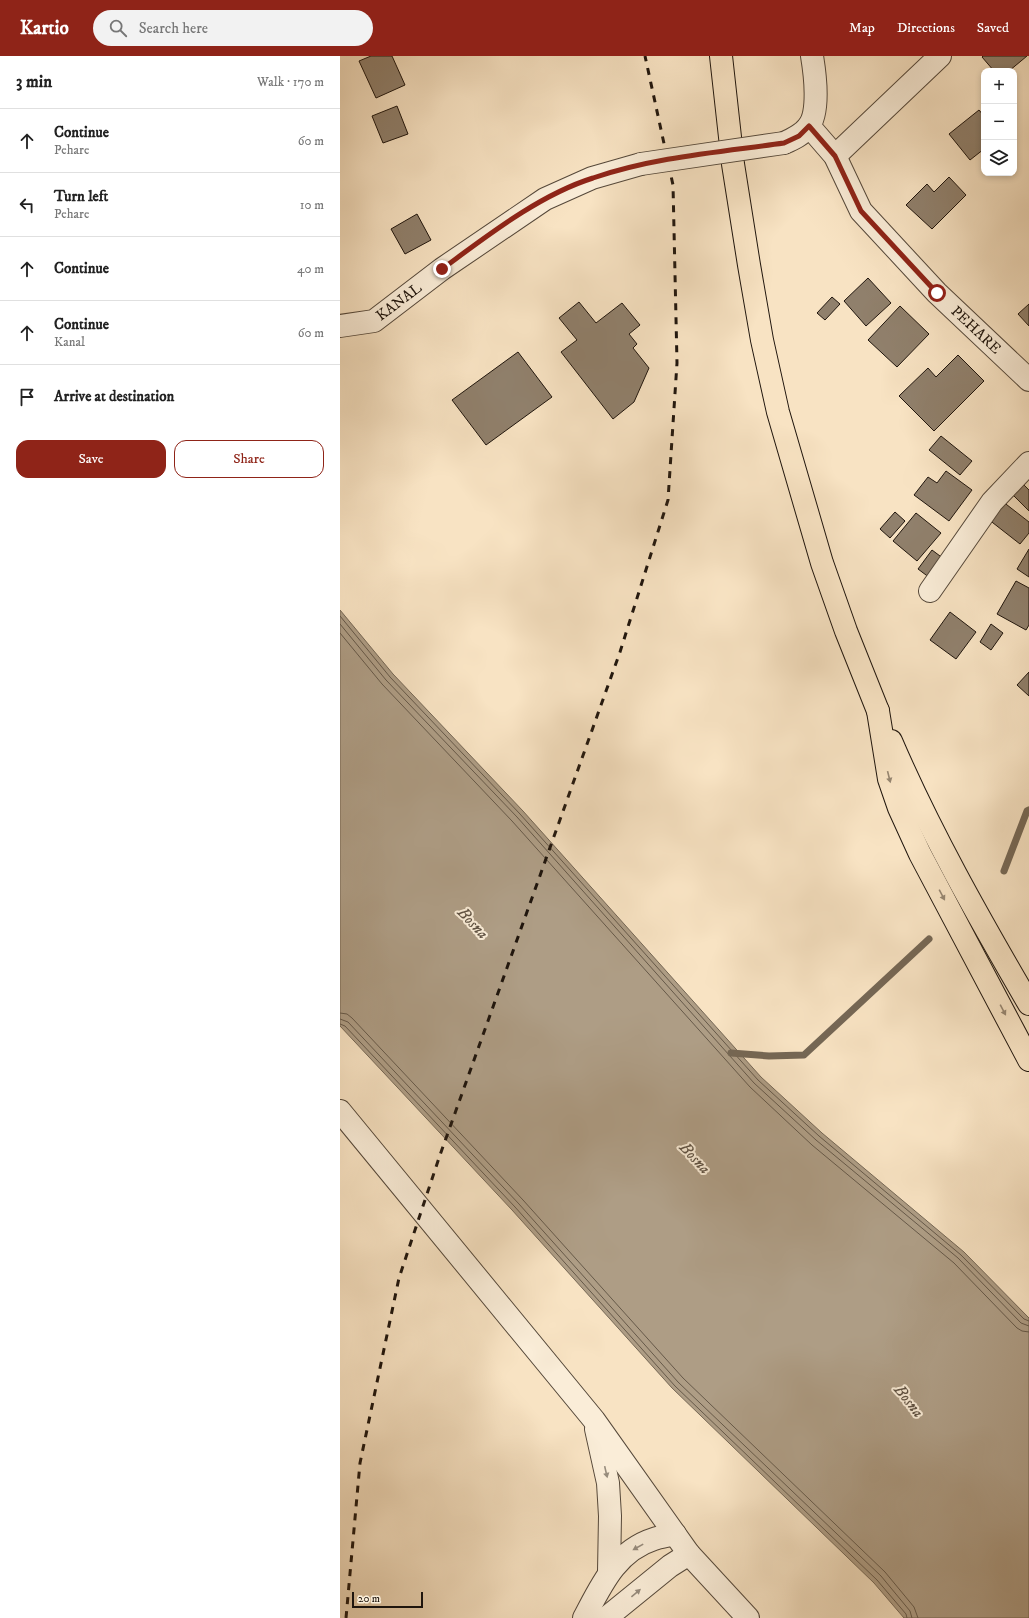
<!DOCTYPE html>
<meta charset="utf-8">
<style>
:root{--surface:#fff;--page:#f2f2f2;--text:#222;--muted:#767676;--line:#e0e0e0;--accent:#8f2418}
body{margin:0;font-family:"IM FELL DW Pica",serif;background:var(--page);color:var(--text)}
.controls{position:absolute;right:12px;top:12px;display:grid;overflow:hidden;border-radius:8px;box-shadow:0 2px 6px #0003}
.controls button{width:36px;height:36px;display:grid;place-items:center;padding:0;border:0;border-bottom:1px solid var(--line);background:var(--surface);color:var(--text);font:20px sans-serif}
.scale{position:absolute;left:12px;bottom:10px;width:71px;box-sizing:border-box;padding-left:4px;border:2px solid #1f150d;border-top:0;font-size:11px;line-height:14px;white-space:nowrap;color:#1f150d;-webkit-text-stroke:3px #faedd8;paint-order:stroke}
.stop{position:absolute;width:12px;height:12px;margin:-9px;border:3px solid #8f2418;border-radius:50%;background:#fff}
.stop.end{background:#8f2418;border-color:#fff;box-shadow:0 1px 4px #0008}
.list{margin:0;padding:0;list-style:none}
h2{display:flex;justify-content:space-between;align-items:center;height:52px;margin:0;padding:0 16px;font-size:17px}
h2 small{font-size:13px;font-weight:400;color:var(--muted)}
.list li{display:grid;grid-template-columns:26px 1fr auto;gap:12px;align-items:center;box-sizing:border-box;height:64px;padding:0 16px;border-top:1px solid var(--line)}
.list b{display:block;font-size:15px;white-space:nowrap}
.list p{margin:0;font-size:13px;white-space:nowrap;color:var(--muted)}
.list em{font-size:13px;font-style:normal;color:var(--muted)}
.actions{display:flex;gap:8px;padding:12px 16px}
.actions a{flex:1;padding:9px 0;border:1px solid var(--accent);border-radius:12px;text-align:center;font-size:14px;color:var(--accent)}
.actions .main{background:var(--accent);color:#fff}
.icon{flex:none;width:22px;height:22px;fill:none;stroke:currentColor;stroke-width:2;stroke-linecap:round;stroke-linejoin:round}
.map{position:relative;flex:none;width:689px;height:1562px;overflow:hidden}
header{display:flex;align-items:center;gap:24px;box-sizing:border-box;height:56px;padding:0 20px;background:var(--accent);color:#fff}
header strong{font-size:19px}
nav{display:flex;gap:22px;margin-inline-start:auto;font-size:14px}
.search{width:280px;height:36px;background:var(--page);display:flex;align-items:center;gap:10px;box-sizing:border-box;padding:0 14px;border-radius:22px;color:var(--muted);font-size:15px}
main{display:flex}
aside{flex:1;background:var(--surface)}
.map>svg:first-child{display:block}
.water{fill:#ae9d85;stroke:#756755}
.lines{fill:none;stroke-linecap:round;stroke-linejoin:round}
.shore{stroke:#665949;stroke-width:1}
.stream{stroke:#756755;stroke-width:7}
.building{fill:#90806c;stroke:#1f150d}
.minor-casing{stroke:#55483a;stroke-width:24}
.primary-casing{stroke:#1f150d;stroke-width:24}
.trunk-casing{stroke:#1f150d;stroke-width:24}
.minor{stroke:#faedd8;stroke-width:22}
.primary{stroke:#f8e3c3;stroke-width:22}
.trunk{stroke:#f8e3c3;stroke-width:22}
.rail{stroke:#1f150d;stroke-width:3;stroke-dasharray:7 7;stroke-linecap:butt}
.minor-bridge-casing{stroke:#55483a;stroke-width:24;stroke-linecap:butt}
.minor-bridge{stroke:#faedd8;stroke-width:22}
.oneway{fill:#968671}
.oneway2{fill:#978c7d}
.route{stroke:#8f2418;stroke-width:5}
.labels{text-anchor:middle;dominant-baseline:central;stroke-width:4;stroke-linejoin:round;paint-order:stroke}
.street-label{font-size:15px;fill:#1f150d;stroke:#faedd8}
.water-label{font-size:16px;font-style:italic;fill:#5f5243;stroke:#faedd8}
</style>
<header>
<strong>Kartio</strong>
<div class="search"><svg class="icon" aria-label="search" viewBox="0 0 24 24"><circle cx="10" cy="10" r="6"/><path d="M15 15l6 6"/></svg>Search here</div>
<nav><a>Map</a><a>Directions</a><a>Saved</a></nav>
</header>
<main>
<aside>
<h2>3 min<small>Walk · 170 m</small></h2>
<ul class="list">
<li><svg class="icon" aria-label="ahead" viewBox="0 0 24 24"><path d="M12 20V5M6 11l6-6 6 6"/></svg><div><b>Continue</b><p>Pehare</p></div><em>60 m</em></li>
<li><svg class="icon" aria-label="left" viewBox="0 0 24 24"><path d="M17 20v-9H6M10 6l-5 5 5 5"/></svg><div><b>Turn left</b><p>Pehare</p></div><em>10 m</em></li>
<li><svg class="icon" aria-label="ahead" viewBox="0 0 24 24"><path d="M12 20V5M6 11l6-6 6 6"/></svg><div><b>Continue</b></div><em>40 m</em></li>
<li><svg class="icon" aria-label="ahead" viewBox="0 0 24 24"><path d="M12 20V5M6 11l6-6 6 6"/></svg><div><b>Continue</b><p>Kanal</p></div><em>60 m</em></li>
<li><svg class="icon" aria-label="arrive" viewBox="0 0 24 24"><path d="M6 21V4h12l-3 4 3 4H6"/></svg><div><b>Arrive at destination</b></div></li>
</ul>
<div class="actions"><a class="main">Save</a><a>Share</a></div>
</aside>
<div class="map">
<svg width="689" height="1562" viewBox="0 0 689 1562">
<rect width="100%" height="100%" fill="#f8e3c3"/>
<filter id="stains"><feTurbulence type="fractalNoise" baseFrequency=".005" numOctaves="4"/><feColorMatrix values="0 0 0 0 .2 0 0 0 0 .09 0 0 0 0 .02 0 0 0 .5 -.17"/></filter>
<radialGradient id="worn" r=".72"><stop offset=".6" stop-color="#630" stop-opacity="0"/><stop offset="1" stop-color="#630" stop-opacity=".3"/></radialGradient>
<!-- water -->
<path class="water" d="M0,554L53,618L183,755L421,1021L482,1077L624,1196L689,1262V1562H564L534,1527L332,1332L172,1154L0,970Z"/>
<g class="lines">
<!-- shore -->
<g class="shore">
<path d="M0,560L50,621L180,758L418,1024L479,1080L621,1199L684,1263L689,1265"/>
<path d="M0,568L46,624L177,761L414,1027L476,1084L618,1202L681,1267L689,1270"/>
<path d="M0,577L42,628L172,765L410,1031L472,1089L614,1207L677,1272L682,1275L689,1276"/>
<path d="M0,957L7,958L12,962L183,1144L343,1322L545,1516L574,1551L578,1562"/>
<path d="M0,963L8,966L179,1148L338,1326L541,1520L570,1555L572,1562"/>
<path d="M0,968L5,970L175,1151L335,1330L537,1524L566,1558L567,1562"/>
</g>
<!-- stream -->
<g class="stream">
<path d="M664,815L687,755L689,754"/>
<path d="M391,997L429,1000L464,999L589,883"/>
</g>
</g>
<!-- building -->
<g class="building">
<path d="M31,0H52L65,29L36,42L19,5Z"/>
<path d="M643,0H687L669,15H654L642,1Z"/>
<path d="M57,50L68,78L43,87L32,60Z"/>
<path d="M639,54L644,60V93L630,104L609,78Z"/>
<path d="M609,121L626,139L592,173L566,149L587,128L594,136Z"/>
<path d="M77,158L91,184L65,198L51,173Z"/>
<path d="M528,222L551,247L526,270L504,245Z"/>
<path d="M492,241L500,248L485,264L477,257Z"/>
<path d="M239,246L256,267L282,247L300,269L289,278L297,288L293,292L309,312L294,346L273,363L221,296L237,284L219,262Z"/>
<path d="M689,248V270L678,258Z"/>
<path d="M560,250L589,278L557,311L528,284Z"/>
<path d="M178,296L212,341L146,389L112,344Z"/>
<path d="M618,299L644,325L594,375L559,340L588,312L596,321Z"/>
<path d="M601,380L632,405L620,419L589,394Z"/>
<path d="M606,415L632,434L609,465L574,439L588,421L597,427Z"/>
<path d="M680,425L689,434V455L669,435Z"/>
<path d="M662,445L689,466V477L680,488L648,463Z"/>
<path d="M555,456L565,465L550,482L540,473Z"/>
<path d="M576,457L601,477L577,505L553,485Z"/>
<path d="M689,493V521L677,513Z"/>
<path d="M592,494L604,503L590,522L578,513Z"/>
<path d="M676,525L689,532V569L686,574L657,558Z"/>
<path d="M610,556L636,576L616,603L590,584Z"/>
<path d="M651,568L663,577L651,594L640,586Z"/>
<path d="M689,616V640L677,629Z"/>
</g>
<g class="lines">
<defs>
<g id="minor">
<path d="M469,70L495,100L521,155L597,237L689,324"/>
<path d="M444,87C453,83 462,79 468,71C480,57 475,18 472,0"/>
<path d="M495,100L600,0"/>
<path d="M0,270L34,265L102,213L205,143L252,122L301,108"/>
<path d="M590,535L652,446L689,407"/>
<path d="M0,1055L254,1364L349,1498L408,1562"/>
<path d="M256,1373L268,1427L270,1460L269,1516"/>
<path d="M244,1562C261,1530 276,1495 314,1483C320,1481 328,1480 335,1478"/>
<path d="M266,1562L330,1510L349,1498"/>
</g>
<path id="primary" d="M381,0L393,108L409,209L422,284L438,356L482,507L506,575L538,655"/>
<g id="trunk">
<path d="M538,655L549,723L559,752L580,798L689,1004"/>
<path d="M551,685C590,776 639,862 689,948"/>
</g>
</defs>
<!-- minor casing -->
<use href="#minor" class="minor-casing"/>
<!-- primary casing -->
<use href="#primary" class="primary-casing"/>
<!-- trunk casing -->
<use href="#trunk" class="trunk-casing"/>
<!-- minor -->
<use href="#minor" class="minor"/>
<!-- primary -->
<use href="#primary" class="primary"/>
<!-- trunk -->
<use href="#trunk" class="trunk"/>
<!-- rail -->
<path class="rail" d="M6,1562L20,1407L59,1222L100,1099L280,596L328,444L337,307L333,129L305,0"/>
<defs>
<path id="minor-bridge" d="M301,108L444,87"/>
</defs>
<!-- minor-bridge casing -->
<use href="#minor-bridge" class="minor-bridge-casing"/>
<!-- minor-bridge -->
<use href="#minor-bridge" class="minor-bridge"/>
</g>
<!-- one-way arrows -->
<defs><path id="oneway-solid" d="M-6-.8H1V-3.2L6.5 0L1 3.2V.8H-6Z"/></defs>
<g class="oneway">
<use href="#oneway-solid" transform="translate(549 721) rotate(76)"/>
<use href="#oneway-solid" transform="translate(602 839) rotate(62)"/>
<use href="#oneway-solid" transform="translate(663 954) rotate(62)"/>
</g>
<g class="oneway2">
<use href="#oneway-solid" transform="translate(266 1416) rotate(77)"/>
<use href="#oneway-solid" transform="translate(298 1491) rotate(151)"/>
<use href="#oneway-solid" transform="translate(296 1537) rotate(-40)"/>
</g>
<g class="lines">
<!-- route -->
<path class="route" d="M102,213C147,180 199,139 253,122C314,101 380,96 444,87L459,80L469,70L495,100L521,155L597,237"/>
</g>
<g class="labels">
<!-- street labels -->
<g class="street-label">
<text transform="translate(59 246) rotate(-37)">KANAL</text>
<text transform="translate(636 274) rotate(43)">PEHARE</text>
</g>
<!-- water labels -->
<g class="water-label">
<text transform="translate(133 867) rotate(47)">Bosna</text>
<text transform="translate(355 1102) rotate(47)">Bosna</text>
<text transform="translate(569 1345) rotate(52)">Bosna</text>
</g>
</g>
<rect width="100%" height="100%" filter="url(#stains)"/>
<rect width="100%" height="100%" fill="url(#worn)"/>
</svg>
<div class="controls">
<button>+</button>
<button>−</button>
<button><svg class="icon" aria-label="layers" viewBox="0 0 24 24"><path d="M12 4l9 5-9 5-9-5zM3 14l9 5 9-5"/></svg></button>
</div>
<div class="scale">20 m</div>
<div class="stop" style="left:597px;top:237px"></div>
<div class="stop end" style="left:102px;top:213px"></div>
</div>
</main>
